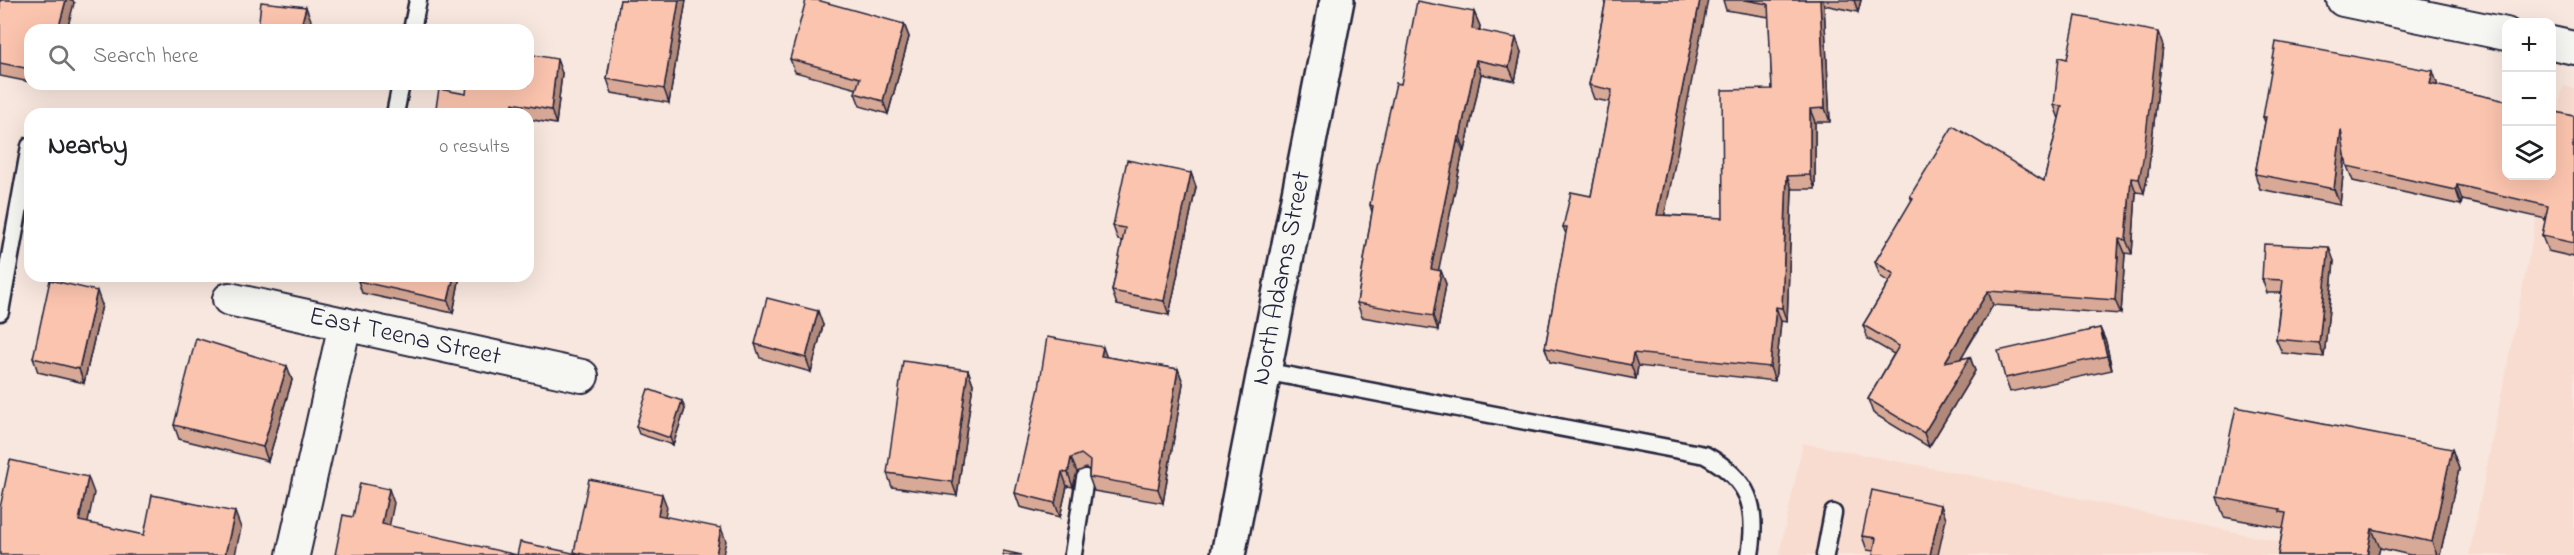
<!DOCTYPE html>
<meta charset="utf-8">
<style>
:root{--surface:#fff;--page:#f2f2f2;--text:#202124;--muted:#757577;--line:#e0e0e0}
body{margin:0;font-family:"Indie Flower",sans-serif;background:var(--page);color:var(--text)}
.controls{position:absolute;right:18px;top:18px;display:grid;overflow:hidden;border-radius:12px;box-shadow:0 6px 24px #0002}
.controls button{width:54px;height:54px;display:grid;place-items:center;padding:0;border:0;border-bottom:2px solid var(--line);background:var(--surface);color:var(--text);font:30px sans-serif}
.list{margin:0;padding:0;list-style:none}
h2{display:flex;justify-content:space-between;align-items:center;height:78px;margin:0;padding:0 24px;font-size:26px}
h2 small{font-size:20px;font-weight:400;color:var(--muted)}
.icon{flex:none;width:33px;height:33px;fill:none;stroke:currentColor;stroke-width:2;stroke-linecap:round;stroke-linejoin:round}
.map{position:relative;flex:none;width:2574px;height:555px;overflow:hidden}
.search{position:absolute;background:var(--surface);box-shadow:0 6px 24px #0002;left:24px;top:24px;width:510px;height:66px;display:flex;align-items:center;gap:15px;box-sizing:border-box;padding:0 21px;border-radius:18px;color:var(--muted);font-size:22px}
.panel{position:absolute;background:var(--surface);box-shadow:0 6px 24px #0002;left:24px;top:108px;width:510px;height:174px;border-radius:18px}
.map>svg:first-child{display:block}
.built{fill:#f9dcd0}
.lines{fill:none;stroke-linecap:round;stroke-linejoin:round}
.lane-casing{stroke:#22223b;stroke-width:21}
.street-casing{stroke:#22223b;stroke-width:36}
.secondary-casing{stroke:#22223b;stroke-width:38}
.lane{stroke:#f6f6f2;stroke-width:16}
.street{stroke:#f6f6f2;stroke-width:32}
.secondary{stroke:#f6f6f2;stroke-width:33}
.wall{fill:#d8a996;stroke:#22223b;stroke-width:1.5}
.shaded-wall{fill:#b0897a;stroke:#22223b;stroke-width:1.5}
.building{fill:#fbc4ae;stroke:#22223b;stroke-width:1.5}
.labels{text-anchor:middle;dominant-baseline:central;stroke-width:6;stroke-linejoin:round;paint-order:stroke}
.street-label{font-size:26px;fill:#22223b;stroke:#f6f6f2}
</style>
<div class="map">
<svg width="2574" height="555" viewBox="0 0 2574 555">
<rect width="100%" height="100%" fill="#f8e7de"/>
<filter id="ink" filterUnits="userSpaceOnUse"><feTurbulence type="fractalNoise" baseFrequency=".0167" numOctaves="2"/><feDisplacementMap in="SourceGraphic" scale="12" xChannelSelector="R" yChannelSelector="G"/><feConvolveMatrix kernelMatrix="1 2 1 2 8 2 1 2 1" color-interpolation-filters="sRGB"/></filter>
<g filter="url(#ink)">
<!-- built -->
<g class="built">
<path d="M2563,86L2574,88V555H2469L2545,176H2552V142Z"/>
<path d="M1803,443L1969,475L2342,555H1779Z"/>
</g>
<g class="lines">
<defs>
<g id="lane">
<path d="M412,30L418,0"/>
<path d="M395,114L401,84"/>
<path d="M0,312L30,146"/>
<path d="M1264,371L1705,455C1750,480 1758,506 1750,555"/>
<path d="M1073,554L1085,478"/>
<path d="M1825,555L1833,513"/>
</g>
<g id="street">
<path d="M2343,0L2506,34"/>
<path d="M2552,43L2574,48"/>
<path id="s1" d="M229,299L582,376"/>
<path d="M293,555L345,324"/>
</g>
<g id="secondary">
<path id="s2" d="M1228,555L1337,0"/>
</g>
</defs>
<!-- lane casing -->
<use href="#lane" class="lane-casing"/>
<!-- street casing -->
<use href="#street" class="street-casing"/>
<!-- secondary casing -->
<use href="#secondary" class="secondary-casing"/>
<!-- lane -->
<use href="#lane" class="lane"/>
<!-- street -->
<use href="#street" class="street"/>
<!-- secondary -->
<use href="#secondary" class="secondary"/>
</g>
<!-- wall -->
<g class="wall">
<path d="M0,0L74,3L30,30V82L0,76Z"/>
<path d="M620,0H686L669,103L612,93L607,79Z"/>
<path d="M1606,0L1665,215L1723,218L1772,89L1769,17L1726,10L1723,0H1861L1858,12L1824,5L1830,122H1815V189H1792L1787,322L1781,321L1775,381L1638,366L1636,379L1550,362L1545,348L1566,234L1563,227L1591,196L1610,102L1594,99L1589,85Z"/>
<path d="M1474,12L1480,26L1479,31L1521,52L1515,81L1481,74L1465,151H1463L1438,270L1441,271L1446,284L1438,330L1362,317L1357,303L1372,212L1370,205L1401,84Z"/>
<path d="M904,24L909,37L888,114L860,106L855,93L857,89L795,72L790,59Z"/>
<path d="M2163,46L2148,174L2144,193L2136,192L2132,254L2125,253L2121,314L1993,305L1961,359L1970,357L1975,371L1929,447L1873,413L1868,399L1894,354L1868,339L1863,325L1889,282L1880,276L1875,262L1912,201L1910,196L2044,181L2059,119L2054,105L2067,59Z"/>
<path d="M562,73L556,124L528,119V114H435L466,94Z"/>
<path d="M38,84H52L51,87Z"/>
<path d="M2438,86L2574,116V257L2548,251L2542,236L2546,219L2462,200L2461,205L2353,181L2347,166L2345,154L2340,205L2260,189L2255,174L2265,122L2263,117Z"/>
<path d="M1191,173L1196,187L1169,315L1117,305L1112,291L1123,241L1118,240L1113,226Z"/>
<path d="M2334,261L2324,357L2282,353L2276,339L2281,293H2267L2262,279Z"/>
<path d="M359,276H460L453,313L362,293L358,281Z"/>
<path d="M102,305L84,383L38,372L33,358Z"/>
<path d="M823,325L811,372L760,358L755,344Z"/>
<path d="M2100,328L2106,342L2112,370L2010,392L2005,378Z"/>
<path d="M1106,357L1178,369L1183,383L1163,503L1094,491L1089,477V470L1086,468L1077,472L1073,487L1067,486L1060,517L1020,507L1015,493Z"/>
<path d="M287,366L292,380L268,461L179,439L174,425Z"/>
<path d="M968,370L973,384L957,496L892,487L887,473Z"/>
<path d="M685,409L673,445L639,434L636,426Z"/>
<path d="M2452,449L2459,469L2440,555H2410L2380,548L2378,555H2278L2283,528L2224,517L2217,497Z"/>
<path d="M1946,519L1874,551L1867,550L1862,536Z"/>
</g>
<!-- shaded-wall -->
<g class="shaded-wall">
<path d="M66,0H73L74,3L67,30H58Z"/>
<path d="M679,0H686L669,103L664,89Z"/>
<path d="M1700,0H1708L1662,228L1657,215Z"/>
<path d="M1820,0H1823L1824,5L1830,122L1825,108Z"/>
<path d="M1854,0H1861L1858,12Z"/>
<path d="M306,7L311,20L309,30H300Z"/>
<path d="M1474,12L1480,26L1477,43L1472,29Z"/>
<path d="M904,24L909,37L888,114L883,101Z"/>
<path d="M2158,32L2163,46L2148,174L2144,193L2139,179Z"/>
<path d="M1516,38L1521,52L1515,81L1509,67Z"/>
<path d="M557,59L562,73L556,124L551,110Z"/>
<path d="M1476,60L1481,74L1465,151L1460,137Z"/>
<path d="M2433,71L2438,86L2430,84Z"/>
<path d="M513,103L517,114H511Z"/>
<path d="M1810,109L1815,122V189L1810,175Z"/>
<path d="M2341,130L2346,145L2340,205L2334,189Z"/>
<path d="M1458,137L1463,151L1436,283L1431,269Z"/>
<path d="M1191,173L1196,187L1169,315L1164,301Z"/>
<path d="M1787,176L1792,189L1787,322L1782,308Z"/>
<path d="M2131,178L2136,192L2132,254L2126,240Z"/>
<path d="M2457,185L2462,200L2461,205L2456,190Z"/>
<path d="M2119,239L2125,253L2121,314L2115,300Z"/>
<path d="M2329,247L2334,261L2324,357L2319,343Z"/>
<path d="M1441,271L1446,284L1438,330L1433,316Z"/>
<path d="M454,276H460L453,313L448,301Z"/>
<path d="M97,291L102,305L84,383L79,369Z"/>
<path d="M1988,291L1993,305L1950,376L1945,362Z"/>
<path d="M1776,307L1781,321L1775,381L1770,367Z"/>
<path d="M818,311L823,325L811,372L806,358Z"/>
<path d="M2100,328L2106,342L2112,370L2107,356Z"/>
<path d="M1103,347L1108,361L1101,356Z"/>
<path d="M1633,353L1638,366L1636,379L1631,365Z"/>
<path d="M1970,357L1975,371L1929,447L1924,433Z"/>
<path d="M287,366L292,380L268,461L263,447Z"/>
<path d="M1178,369L1183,383L1163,503L1158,489Z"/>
<path d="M968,370L973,384L957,496L952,482Z"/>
<path d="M682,401L685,409L673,445L670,438Z"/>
<path d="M2452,449L2459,469L2440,555H2437L2432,542Z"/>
<path d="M1071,458L1077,472L1073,487L1068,473Z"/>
<path d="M1062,472L1067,486L1060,517L1055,503Z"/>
<path d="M88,477L94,493L85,537L79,521Z"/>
<path d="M389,489L394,503L387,538L382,524Z"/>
<path d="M662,494L667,507L663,528L658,515Z"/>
<path d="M1941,505L1946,519L1938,555H1930Z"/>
<path d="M235,512L241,528L235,555H225Z"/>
<path d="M721,528L726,541L723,555H716Z"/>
<path d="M2372,529L2380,548L2378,555H2367Z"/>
</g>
<!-- building -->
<g class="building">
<path d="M0,0H66L58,30H30V69L0,63Z"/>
<path d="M620,0H679L664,89L607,79Z"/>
<path d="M806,0H817L904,24L883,101L855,93L860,78L790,59Z"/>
<path d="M1606,0H1700L1657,215L1723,218L1722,90L1772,89L1768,4L1745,0H1820L1825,108L1810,109V175L1787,176L1782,308L1776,307L1770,367L1633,353L1631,365L1545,348L1567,227H1563L1571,192L1591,196L1612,90L1589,85Z"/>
<path d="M1417,1L1474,12L1472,29L1516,38L1509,67L1476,60L1460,137H1458L1431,269L1441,271L1433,316L1357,303L1373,206L1370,205L1377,166L1396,83L1401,84Z"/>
<path d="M261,2L306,7L300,30H258Z"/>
<path d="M2076,16L2158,32L2143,160L2139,179L2131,178L2126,240L2119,239L2115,300L1988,291L1945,362L1970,357L1924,433L1868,399L1899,346L1863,325L1894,274L1875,262L1913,198L1910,196L1953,126L2044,181L2062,106L2054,105L2059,57L2067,59Z"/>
<path d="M2276,42L2433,71L2430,84L2506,101V176H2552V111L2574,116V243L2542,236L2548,206L2457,185L2456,190L2347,166L2341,130L2334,189L2255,174L2266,117H2263Z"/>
<path d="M528,54L557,59L551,110L513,103L511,114H435L439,89L466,94L467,84H528Z"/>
<path d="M1127,160L1191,173L1164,301L1112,291L1125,228L1113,226Z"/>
<path d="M2264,244L2329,247L2319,343L2276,339L2283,280L2262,279Z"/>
<path d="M359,276H454L448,301L358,281Z"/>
<path d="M50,280L97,291L79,369L33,358Z"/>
<path d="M767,298L818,311L806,358L755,344Z"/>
<path d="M2100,328L2107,356L2005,378L1998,351Z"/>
<path d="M1047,337L1103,347L1101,356L1178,369L1158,489L1089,477L1090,461L1081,454L1071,458L1068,473L1062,472L1055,503L1015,493L1039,388Z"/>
<path d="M196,338L287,366L263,447L174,425Z"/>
<path d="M903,361L968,370L952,482L887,473Z"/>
<path d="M648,389L682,401L670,438L636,426Z"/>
<path d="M2236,407L2452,449L2432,542L2372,529L2367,555H2278L2286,513L2280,512V509L2217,497Z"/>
<path d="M10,460L88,477L79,521L144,535L152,495L235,512L225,555H0V508Z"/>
<path d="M589,479L662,494L658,515L721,528L716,555H587L574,552Z"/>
<path d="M360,483L389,489L382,524L517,555L520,542L582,555H335L343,515L353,517Z"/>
<path d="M1872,490L1941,505L1930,555H1873L1876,538L1862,536Z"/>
<path d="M1003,551L1022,555H1003Z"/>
</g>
</g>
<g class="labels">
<!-- street labels -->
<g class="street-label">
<text stroke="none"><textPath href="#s2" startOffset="282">North Adams Street</textPath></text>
<text stroke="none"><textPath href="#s1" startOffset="180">East Teena Street</textPath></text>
</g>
</g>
</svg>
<div class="controls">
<button>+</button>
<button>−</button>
<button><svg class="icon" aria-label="layers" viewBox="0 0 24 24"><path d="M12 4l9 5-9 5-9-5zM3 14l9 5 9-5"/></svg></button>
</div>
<div class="search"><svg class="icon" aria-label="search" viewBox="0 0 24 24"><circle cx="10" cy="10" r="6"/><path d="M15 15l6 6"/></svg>Search here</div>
<section class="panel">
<h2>Nearby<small>0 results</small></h2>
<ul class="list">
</ul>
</section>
</div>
